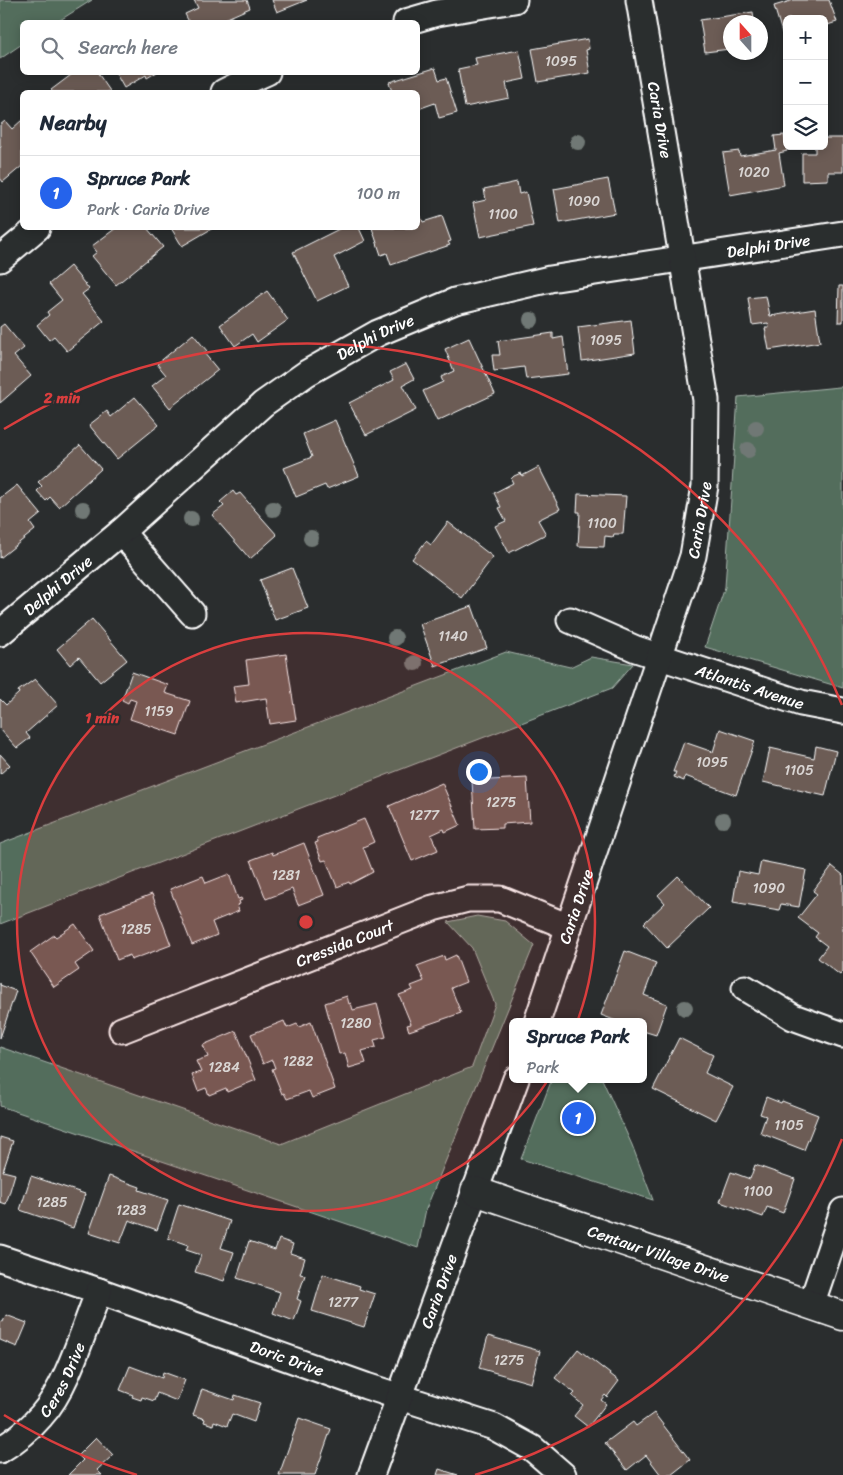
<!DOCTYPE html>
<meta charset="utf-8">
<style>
:root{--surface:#fff;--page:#f2f2f3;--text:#1f2937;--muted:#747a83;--line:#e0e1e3;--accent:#2563eb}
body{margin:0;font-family:Sriracha,sans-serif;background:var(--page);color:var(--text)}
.controls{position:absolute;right:15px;top:15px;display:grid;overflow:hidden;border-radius:8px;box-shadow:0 2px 12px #0003}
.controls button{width:45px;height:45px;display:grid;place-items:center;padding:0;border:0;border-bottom:1px solid var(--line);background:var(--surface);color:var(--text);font:25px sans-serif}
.compass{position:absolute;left:723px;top:15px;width:45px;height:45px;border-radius:50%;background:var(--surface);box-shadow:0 2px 12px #0003;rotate:339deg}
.you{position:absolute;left:478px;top:771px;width:18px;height:18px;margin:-12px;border:4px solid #fff;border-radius:50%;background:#1a73e8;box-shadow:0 0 0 8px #1a73e833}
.badge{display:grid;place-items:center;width:32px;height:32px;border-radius:50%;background:var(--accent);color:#fff;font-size:16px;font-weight:700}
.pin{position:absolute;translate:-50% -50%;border:2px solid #fff;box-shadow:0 1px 5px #0006}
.popup{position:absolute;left:509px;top:1018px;width:138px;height:65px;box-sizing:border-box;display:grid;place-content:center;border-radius:8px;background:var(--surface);filter:drop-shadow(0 1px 4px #0005);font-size:16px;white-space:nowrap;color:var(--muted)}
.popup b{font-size:19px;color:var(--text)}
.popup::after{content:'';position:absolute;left:50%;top:100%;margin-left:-10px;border:10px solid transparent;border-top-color:var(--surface)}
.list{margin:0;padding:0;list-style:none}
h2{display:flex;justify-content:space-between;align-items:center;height:65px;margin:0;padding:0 20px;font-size:21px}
h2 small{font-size:16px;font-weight:400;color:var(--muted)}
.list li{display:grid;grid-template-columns:32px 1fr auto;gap:15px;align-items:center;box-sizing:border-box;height:75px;padding:0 20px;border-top:1px solid var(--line)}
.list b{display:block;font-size:19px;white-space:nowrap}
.list p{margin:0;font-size:16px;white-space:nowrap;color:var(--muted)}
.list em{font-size:16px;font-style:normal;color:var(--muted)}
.icon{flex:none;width:28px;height:28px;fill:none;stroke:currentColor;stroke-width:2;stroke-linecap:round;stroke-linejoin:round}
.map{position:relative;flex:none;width:843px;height:1475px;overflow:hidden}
.search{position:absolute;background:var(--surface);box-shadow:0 2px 12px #0003;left:20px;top:20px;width:400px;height:55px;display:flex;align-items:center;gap:12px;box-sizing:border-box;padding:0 18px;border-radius:8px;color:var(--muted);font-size:19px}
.panel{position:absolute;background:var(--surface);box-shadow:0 2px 12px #0003;left:20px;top:90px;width:400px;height:140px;border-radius:8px}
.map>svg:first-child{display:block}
.green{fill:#536d5c;stroke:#a9b6ae}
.building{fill:#6c5b54;stroke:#fff}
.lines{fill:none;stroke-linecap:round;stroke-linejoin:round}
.street-casing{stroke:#fff;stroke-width:29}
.secondary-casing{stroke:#fff;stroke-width:31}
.street{stroke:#2a2d2e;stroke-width:25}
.secondary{stroke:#2a2d2e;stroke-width:28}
.tree{fill:#707874}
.ring{fill:none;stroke:#da3e3e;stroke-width:2.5}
.labels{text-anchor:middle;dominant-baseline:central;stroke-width:4.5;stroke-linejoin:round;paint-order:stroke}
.number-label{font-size:14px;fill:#dad6d4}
.street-label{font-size:16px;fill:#fff;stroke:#2a2d2e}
.centre{fill:#da3e3e;stroke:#2a2d2e;stroke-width:2.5}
.ring-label{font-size:15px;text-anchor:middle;font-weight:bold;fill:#da3e3e;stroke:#2a2d2e;stroke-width:4.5;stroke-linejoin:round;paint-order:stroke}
</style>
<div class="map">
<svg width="843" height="1475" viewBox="0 0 843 1475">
<rect width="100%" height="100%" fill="#2a2d2e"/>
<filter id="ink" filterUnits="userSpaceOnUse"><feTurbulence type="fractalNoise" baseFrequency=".02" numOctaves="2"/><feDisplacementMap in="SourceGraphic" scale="10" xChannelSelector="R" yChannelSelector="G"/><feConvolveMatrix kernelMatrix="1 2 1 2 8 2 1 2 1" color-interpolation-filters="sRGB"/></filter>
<g filter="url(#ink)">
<!-- green -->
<g class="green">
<path d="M0,0H92L57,22H22V44L0,59Z"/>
<path d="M839,387H843V688L705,647L725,587L738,397Z"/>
<path d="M506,652L570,667L591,657L633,664L612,688L0,924V844Z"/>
<path d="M477,916L505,921L534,945L426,1209L418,1248L0,1106V1047L281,1144L472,1067L495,1004L472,948L448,922Z"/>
<path d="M552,1079H602L632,1145L653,1200L521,1159Z"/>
</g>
<!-- building -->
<g class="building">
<path d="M194,0H247L250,8L218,22H189L185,14L198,8Z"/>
<path d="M272,0H307L277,12Z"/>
<path d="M794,0H829L837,22L824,26V19H787V38L784,39L774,6Z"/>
<path d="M753,12L754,22H730V49L705,52L700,20Z"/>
<path d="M588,39L589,49L586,50L590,73L538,82L532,49Z"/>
<path d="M519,50L525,79L506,83L509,98L465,107L458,69L477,65L475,58Z"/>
<path d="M435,68L439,80L446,78L457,113L439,118L435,103L418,109V92H392L389,82Z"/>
<path d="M75,72H97L110,91L107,92H53L51,90Z"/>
<path d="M115,72H157L147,78L146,75L124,88Z"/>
<path d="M22,120V166L3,182L0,178V148L1,147L0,145V125L5,121L12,129Z"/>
<path d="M784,135L787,151L779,153L784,185L730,195L723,153L739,151L740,156L776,150L774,136Z"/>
<path d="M824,138H843V172H828V180L802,181V153H815V146H824Z"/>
<path d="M608,179L615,213L560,223L554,189Z"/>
<path d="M517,182L519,194L526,192L533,226L480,237L473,203L486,200L484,189Z"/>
<path d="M418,209L423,222L442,216L451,241L448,242L450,245L391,265L387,253L381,255L372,228H418Z"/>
<path d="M116,228H147L163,247L116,285L92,256L97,252L92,246Z"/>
<path d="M171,228H213L182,246Z"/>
<path d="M341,228H359L365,241L334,257L348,286L317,301L293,252Z"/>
<path d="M70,266L89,289L82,294L104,321L67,351L54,336L49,340L37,325L49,315L47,312L62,300L49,284Z"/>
<path d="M839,286H843V322H838Z"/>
<path d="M267,291L288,320L257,342L252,334L235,346L220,325Z"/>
<path d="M766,296L770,316L815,309L820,342L769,350L765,328H769L768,323L752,325L748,298Z"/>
<path d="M631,320L635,353L582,361L578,327Z"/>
<path d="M4,324L24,348L14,356L31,376L0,403V327Z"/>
<path d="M553,333V339L563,337L568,374L526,379L524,367L494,371L492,355H500L498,341Z"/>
<path d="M193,334L207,351L204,353L218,370L170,408L152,386L166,375L157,364Z"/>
<path d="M469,338L495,394L437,421L423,391L443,382L441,377L454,371L445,349Z"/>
<path d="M406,364L414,379L403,385L416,410L366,435L349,403L394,380L390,372Z"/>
<path d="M135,397L159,425L117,459L89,425L107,411L111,417Z"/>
<path d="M335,420L359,476L327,489L325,485L296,497L284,468L312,457L303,434Z"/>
<path d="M80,445L101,469L59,507L50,497L46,501L37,491L42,486L38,482Z"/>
<path d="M539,467L560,509L538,520L546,534L509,553L495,526L506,521L499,508L501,507L494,493L513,483L511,479L514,476L521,473L522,476Z"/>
<path d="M17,485L41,514L30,523L35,530L0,558V498Z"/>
<path d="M233,491L236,495L240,493L277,535L250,559L212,515L224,506L220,502Z"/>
<path d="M578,494L626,496L623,534H614L613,537L605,536L604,547L578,546L580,512H577Z"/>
<path d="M448,522L493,557L462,598L412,559L426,541L431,545Z"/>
<path d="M292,568L308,608L275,620L260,580Z"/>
<path d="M472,606L487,648L435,666L420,624Z"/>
<path d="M92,619L127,660L100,682L79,657L70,665L57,649Z"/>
<path d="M286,654L296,720L270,724L266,698L236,703L233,686L249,684L246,660Z"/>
<path d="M132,672L168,685L165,693L190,701L178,735L130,719L136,701L130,699L128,703L122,700Z"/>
<path d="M35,679L58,705L26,733L30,738L17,748L0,729V699L6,705L19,693L18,691Z"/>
<path d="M720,729L755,741L736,795L685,776L684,781L674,777L676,772H673L684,742L713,752Z"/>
<path d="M816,746L836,751L825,796L763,782L770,748L814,758Z"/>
<path d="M0,754L10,765L0,774Z"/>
<path d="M527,778L530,822L502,824V828L475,829L472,781Z"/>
<path d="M442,783L460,825L445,832L444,829L431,835L438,850L412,861L389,806Z"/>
<path d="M364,819L374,842L363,847L373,872L350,884L349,882L337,887L326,860L322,861L315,843L318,842L317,838Z"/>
<path d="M304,843L324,895L298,905L292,889L266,899L251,860L272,852L273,855Z"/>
<path d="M761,861L806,870L799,907L781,904L779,910L733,902L738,871L758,875Z"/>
<path d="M832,866L843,875V971L840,975L818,958L827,946L815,937L818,933L798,918L817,894L813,891Z"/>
<path d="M229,874L238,899L241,898L242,900L239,901L240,904L237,905L239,911L212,922L217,935L192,945L170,889L203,876L206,883Z"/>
<path d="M678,876L709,908L667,948L644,923L665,903L658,895Z"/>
<path d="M152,894L171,945L131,960L130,955L117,960L100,914Z"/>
<path d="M75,924L94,951L75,964L79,970L54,987L30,952L54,935L56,937Z"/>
<path d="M625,951L656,963L644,995L667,1004L656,1035L643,1031V1022H619L601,1015Z"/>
<path d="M456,955L466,982L451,988L461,1013L409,1031L407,1025L411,1024L399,995L413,990L411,986L424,981L417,966L444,956L445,960Z"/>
<path d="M0,983V985L16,991L0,1038Z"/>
<path d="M347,996L349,1004L351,1003L353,1010L377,1004L386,1037L374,1040L376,1047L362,1051L366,1063L349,1068L345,1053L339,1054L325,1003Z"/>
<path d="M284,1021L287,1028L297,1024L299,1027L311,1022L335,1089L312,1098L309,1091L287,1099L284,1093L282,1094L272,1069L275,1068L272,1060L263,1064L251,1034Z"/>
<path d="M236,1031L256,1080L227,1092L226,1088L209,1095L206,1088L198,1091L192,1075L201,1072L196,1061L208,1057L203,1045Z"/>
<path d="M679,1038L713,1055L705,1073L733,1087L716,1120L653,1089Z"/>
<path d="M766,1097L781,1103L782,1101L818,1115L804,1150L760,1133L766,1116L760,1114Z"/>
<path d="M0,1137L13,1141L3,1171L15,1174L6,1204L0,1202Z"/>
<path d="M755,1165L795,1179L783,1213L767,1207L763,1217L720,1202L731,1172L750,1179Z"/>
<path d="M31,1176L85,1194L73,1228L20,1210Z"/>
<path d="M109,1176L140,1187L139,1190L168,1200L157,1230L129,1220L120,1243L89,1233Z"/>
<path d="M179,1204L230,1221L221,1248L234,1252L224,1281L195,1272L201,1255L186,1250L188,1245L168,1238Z"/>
<path d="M279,1239L293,1244L290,1253L305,1258L300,1274L305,1275L297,1299L301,1301L294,1321L273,1313L280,1292L237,1278L249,1241L275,1250Z"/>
<path d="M323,1274L360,1286L359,1289L375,1294L364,1327L312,1311Z"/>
<path d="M6,1315L27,1323L17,1347L0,1340V1321L3,1322Z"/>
<path d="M488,1336L540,1351L531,1383L479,1368Z"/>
<path d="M578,1349L619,1381L607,1397L605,1395L601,1400L606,1404L588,1427L574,1416L583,1405L572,1396L575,1393L555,1378Z"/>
<path d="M130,1366L162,1378L163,1372L185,1380L177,1401L157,1393L154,1401L142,1397L141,1400L132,1397L133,1395L120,1390Z"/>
<path d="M202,1389L234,1400L235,1395L260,1403L254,1422L232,1414L227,1426L214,1421L213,1425L204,1422L205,1419L193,1415Z"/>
<path d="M654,1413L690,1460L671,1475H661L646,1455L627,1470L605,1443L633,1422L636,1426Z"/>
<path d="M299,1418L331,1429L315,1475H279Z"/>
<path d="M96,1437L113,1455L97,1470L102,1475H68L83,1460L78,1455Z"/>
<path d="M439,1469L458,1475H437Z"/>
</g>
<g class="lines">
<defs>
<g id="street">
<path d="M406,22L437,13L514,0"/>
<path d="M224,92L238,85L267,72"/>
<path d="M0,259L37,228"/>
<path d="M121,532L192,613"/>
<path id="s1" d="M570,620L636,649L801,703L843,711"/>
<path id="s2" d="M0,633L121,532L263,404L307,373L378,333L455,301L550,279L843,234"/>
<path d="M745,988L793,1017L843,1035"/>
<path id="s3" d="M537,1022L693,556L705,486L706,400L639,0"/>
<path id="s4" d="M122,1030L433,908L468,899H500L569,927"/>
<path id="s5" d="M0,1258L99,1291L366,1386L494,1427L532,1448L563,1475"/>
<path d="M811,1305L843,1211"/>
<path id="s6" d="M0,1450C15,1441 29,1430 41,1416C67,1388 84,1328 99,1291"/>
<path id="s7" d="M371,1475L516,1079"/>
</g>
<g id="secondary">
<path id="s8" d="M475,1191L843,1316"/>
</g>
</defs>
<!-- street casing -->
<use href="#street" class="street-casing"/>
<!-- secondary casing -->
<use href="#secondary" class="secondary-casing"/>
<!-- street -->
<use href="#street" class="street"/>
<!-- secondary -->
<use href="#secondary" class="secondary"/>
</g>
<!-- trees -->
<g class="tree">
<circle cx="578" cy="142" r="8"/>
<circle cx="531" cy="320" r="8"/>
<circle cx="756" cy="428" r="8"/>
<circle cx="748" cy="450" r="8"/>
<circle cx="83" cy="509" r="8"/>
<circle cx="273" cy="509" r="8"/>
<circle cx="191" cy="519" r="8"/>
<circle cx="311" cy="538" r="8"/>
<circle cx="395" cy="638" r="8"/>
<circle cx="415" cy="663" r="8"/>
<circle cx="723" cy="820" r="8"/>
<circle cx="685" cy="1008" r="8"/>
</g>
</g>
<!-- distance rings -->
<circle cx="306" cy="922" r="289" fill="#da3e3e" fill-opacity=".12"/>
<g class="ring">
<circle cx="306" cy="922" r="289"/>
<path d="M842 1139A578 578 0 0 1 475 1475M137 1475A578 578 0 0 1 4 1415M4 429A578 578 0 0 1 842 705"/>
</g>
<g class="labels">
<!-- number labels -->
<g class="number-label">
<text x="561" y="61">1095</text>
<text x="754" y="172">1020</text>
<text x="584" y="201">1090</text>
<text x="503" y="214">1100</text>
<text x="606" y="340">1095</text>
<text x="602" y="523">1100</text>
<text x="453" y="636">1140</text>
<text x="159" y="711">1159</text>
<text x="712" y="762">1095</text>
<text x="799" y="770">1105</text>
<text x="501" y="802">1275</text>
<text x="424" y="815">1277</text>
<text x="286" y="875">1281</text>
<text x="769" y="888">1090</text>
<text x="136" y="929">1285</text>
<text x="356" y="1023">1280</text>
<text x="298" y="1061">1282</text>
<text x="224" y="1067">1284</text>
<text x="789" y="1125">1105</text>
<text x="758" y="1191">1100</text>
<text x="52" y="1202">1285</text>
<text x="131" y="1210">1283</text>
<text x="343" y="1302">1277</text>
<text x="509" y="1360">1275</text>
</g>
<!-- street labels -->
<g class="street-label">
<text transform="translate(660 120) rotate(80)">Caria Drive</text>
<text stroke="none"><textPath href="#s2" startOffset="886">Delphi Drive</textPath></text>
<text stroke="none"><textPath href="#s2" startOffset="480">Delphi Drive</textPath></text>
<text stroke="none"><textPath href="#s3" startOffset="528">Caria Drive</textPath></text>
<text stroke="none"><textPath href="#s2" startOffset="75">Delphi Drive</textPath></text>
<text stroke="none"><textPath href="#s1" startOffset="192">Atlantis Avenue</textPath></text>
<text stroke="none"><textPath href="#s3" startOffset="122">Caria Drive</textPath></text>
<text stroke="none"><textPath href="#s4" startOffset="239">Cressida Court</textPath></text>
<text stroke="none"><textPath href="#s8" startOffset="194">Centaur Village Drive</textPath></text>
<text stroke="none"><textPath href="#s7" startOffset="196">Caria Drive</textPath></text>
<text stroke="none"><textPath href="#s5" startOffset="304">Doric Drive</textPath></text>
<text stroke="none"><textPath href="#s6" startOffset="96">Ceres Drive</textPath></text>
</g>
</g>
<circle cx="306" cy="922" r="8" class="centre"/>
<g class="ring-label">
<text x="62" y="403">2 min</text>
<text x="102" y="723">1 min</text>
</g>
</svg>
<div class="controls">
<button>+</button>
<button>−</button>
<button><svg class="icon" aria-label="layers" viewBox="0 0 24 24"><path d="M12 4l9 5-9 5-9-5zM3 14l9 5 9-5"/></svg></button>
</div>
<svg class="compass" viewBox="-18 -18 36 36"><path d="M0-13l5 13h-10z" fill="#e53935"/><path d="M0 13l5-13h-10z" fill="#747a83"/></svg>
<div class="you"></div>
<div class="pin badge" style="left:578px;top:1118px">1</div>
<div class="popup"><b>Spruce Park</b>Park</div>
<div class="search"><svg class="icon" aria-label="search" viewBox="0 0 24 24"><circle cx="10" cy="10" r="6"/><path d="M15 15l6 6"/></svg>Search here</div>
<section class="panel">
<h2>Nearby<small></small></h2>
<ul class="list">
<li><span class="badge">1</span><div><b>Spruce Park</b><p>Park · Caria Drive</p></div><em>100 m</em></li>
</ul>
</section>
</div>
